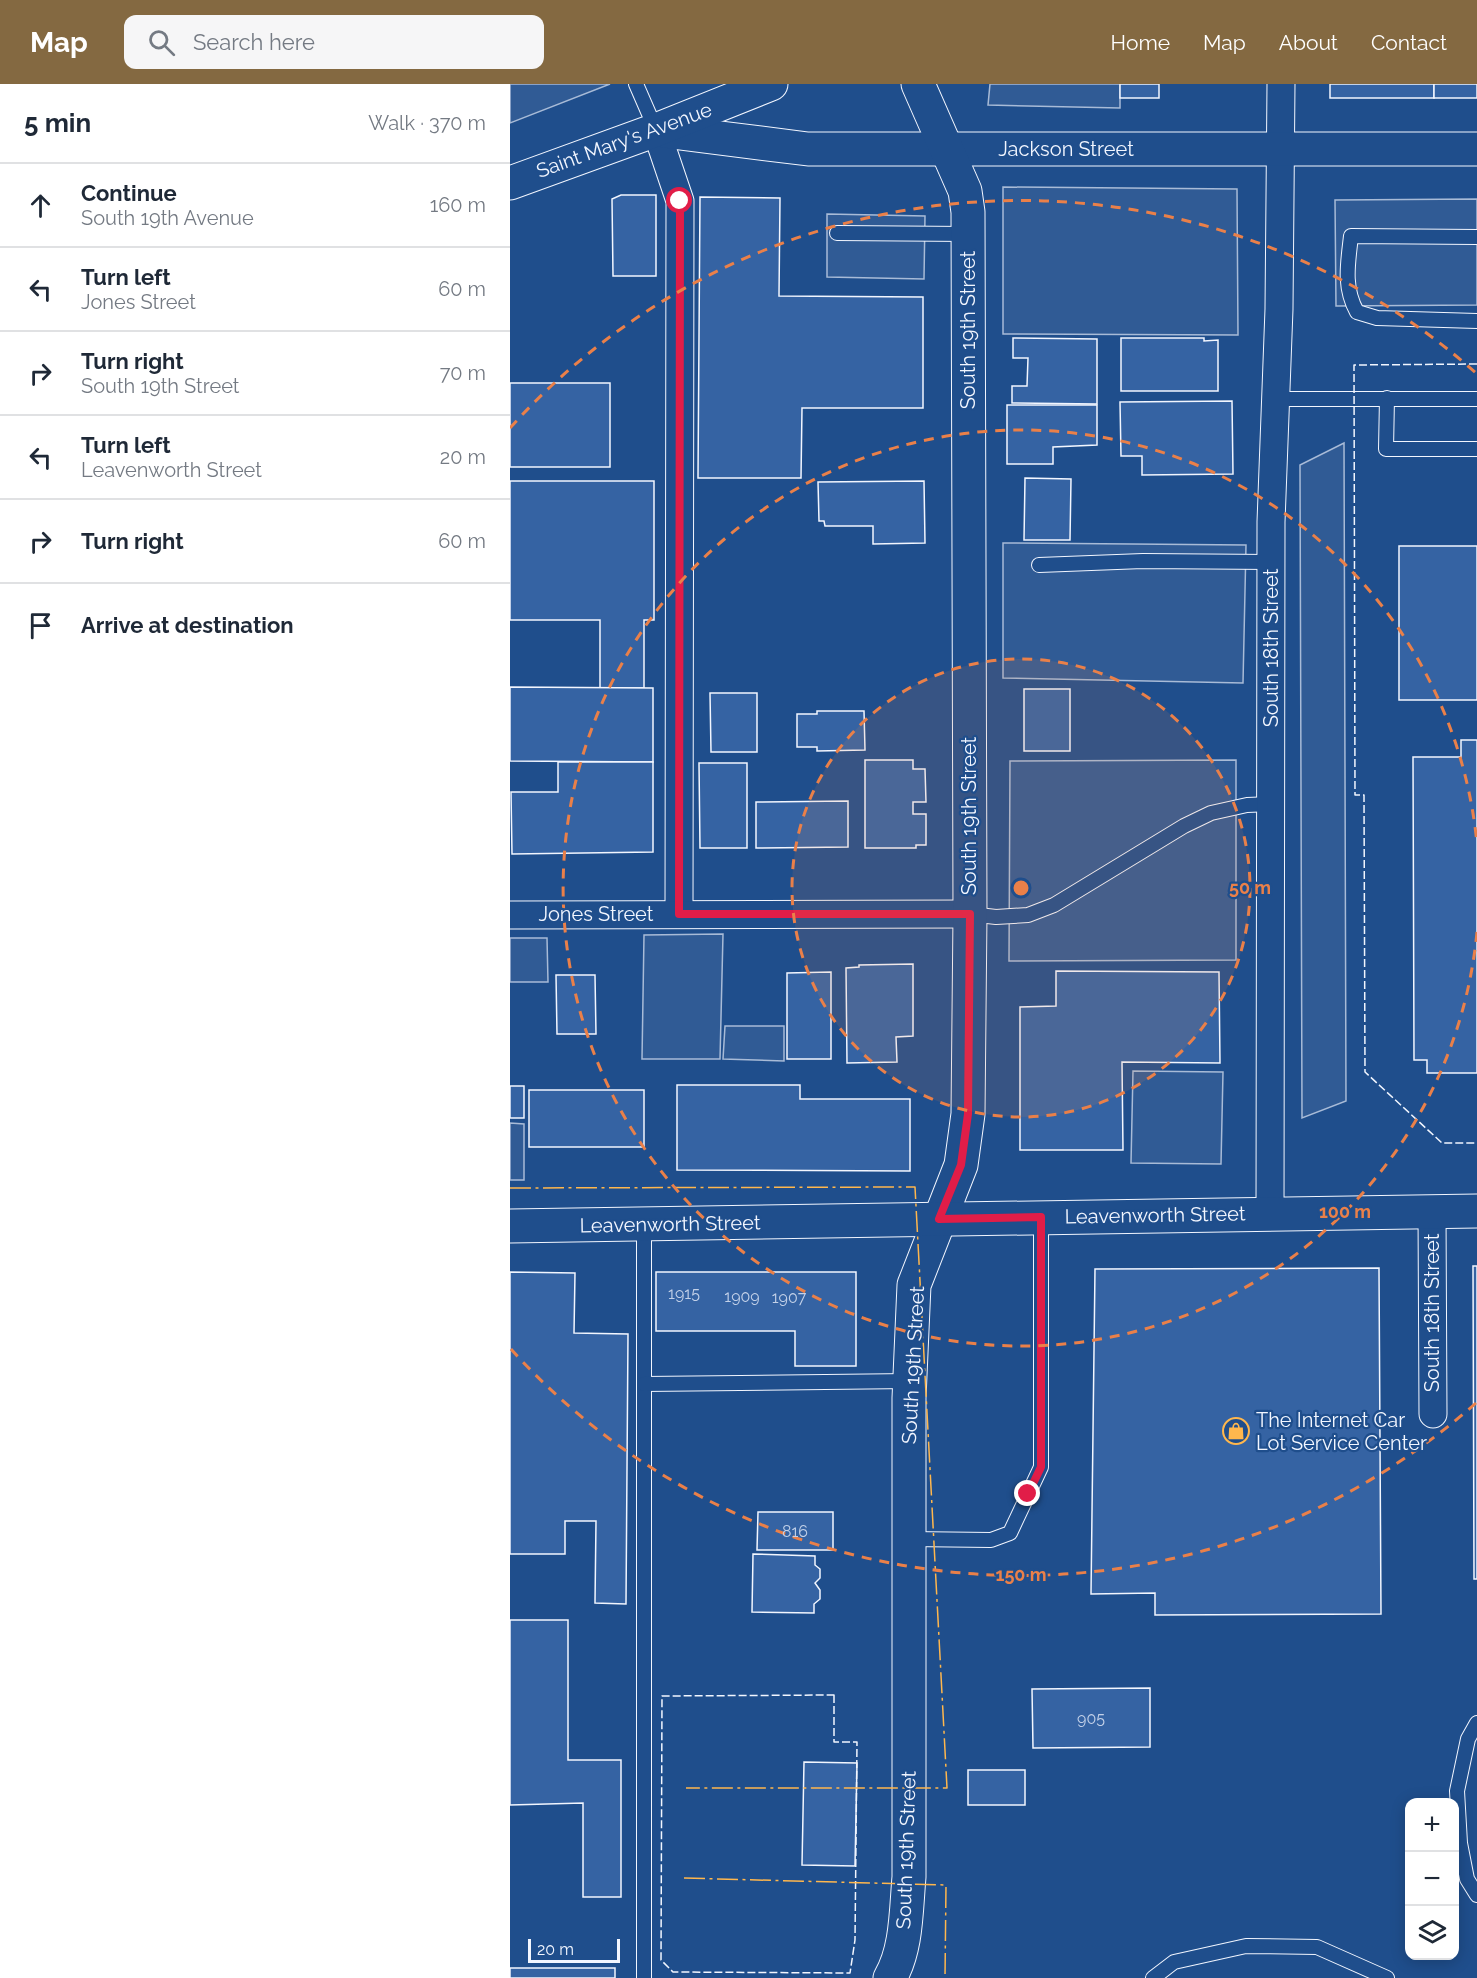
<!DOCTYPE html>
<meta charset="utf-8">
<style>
:root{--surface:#fff;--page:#f6f6f7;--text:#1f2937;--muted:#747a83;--line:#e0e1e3;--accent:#846941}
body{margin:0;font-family:Raleway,sans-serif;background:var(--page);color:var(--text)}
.controls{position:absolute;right:18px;bottom:18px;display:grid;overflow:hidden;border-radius:12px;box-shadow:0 3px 15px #0003}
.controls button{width:54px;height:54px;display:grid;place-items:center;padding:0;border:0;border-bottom:2px solid var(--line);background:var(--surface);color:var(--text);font:30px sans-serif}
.scale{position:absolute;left:18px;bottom:15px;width:92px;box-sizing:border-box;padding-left:6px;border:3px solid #f2f6ff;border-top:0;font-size:16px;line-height:21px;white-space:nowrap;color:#f2f6ff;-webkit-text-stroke:4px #1f4e8c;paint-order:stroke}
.stop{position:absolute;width:18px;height:18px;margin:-14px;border:4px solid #e11d48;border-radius:50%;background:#fff}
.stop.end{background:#e11d48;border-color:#fff;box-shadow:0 2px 6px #0008}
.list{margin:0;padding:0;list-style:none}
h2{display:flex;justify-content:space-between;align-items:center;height:78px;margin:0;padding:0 24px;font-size:26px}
h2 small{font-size:20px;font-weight:400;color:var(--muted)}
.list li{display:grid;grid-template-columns:39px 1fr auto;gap:18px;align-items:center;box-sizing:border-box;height:84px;padding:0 24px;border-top:2px solid var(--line)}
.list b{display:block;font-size:22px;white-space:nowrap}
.list p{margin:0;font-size:20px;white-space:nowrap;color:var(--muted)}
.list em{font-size:20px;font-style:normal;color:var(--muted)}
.icon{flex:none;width:33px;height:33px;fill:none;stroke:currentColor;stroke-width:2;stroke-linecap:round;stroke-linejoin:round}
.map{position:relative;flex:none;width:967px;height:1894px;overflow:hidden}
header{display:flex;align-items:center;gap:36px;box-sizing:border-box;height:84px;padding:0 30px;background:var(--accent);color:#fff}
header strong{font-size:28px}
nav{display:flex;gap:33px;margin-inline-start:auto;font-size:21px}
.search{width:420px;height:54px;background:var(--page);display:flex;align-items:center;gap:15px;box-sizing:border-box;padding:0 21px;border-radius:12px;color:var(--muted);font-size:22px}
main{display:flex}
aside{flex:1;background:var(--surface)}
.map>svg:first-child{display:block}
.parking{fill:#305b95;stroke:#a8bbd7;stroke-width:1.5}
.building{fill:#3563a3;stroke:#f2f6ff;stroke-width:1.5}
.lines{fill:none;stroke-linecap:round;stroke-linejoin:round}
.lane-casing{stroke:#f2f6ff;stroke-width:16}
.street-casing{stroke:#f2f6ff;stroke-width:29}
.secondary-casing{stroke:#f2f6ff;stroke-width:35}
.primary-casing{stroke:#f2f6ff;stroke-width:35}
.lane{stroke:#1f4e8c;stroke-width:14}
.street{stroke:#1f4e8c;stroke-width:27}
.secondary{stroke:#1f4e8c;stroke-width:33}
.primary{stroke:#1f4e8c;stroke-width:33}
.fence{stroke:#f2f6ff;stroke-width:1.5;stroke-dasharray:8 3;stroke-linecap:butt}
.power{stroke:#ffb74d;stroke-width:1.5;stroke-dasharray:21 4.5 3 4.5;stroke-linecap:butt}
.route{stroke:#e11d48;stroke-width:8}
.ring{fill:none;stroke:#ea8049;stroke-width:3;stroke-dasharray:10 8}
.labels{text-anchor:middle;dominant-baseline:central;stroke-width:4.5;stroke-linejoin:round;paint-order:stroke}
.number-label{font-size:16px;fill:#c3d1e8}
.street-label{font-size:20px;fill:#f2f6ff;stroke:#1f4e8c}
.poi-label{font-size:20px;fill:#f2f6ff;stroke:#1f4e8c;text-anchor:start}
.centre{fill:#ea8049;stroke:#1f4e8c;stroke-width:3}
.ring-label{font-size:18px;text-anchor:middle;font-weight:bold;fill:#ea8049;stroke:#1f4e8c;stroke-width:4.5;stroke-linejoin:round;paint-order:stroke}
</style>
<header>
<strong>Map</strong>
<div class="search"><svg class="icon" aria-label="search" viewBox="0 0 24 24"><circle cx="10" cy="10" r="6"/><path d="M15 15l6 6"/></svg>Search here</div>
<nav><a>Home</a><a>Map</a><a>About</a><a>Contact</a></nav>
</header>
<main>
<aside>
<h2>5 min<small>Walk · 370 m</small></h2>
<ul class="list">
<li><svg class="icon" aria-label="ahead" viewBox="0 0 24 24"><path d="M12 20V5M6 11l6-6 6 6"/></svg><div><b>Continue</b><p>South 19th Avenue</p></div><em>160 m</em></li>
<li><svg class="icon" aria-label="left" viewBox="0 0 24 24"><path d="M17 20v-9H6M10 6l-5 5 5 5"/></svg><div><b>Turn left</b><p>Jones Street</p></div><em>60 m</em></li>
<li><svg class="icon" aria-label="right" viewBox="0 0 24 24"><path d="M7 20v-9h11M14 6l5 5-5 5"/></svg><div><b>Turn right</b><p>South 19th Street</p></div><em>70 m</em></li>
<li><svg class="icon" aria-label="left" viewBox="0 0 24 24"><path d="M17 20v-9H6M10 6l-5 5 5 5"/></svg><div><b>Turn left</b><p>Leavenworth Street</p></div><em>20 m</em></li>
<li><svg class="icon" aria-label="right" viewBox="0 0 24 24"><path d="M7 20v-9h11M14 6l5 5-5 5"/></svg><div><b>Turn right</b></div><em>60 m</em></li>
<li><svg class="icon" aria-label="arrive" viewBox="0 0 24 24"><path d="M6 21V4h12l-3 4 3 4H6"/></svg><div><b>Arrive at destination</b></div></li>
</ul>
</aside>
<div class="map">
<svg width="967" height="1894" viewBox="0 0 967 1894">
<rect width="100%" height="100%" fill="#1f4e8c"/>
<!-- parking -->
<g class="parking">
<path d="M0,0H100L0,39Z"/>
<path d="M480,0H610V24L478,21Z"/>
<path d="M493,103L727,105L728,251L493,250Z"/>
<path d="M967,115V221L826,222L825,116Z"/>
<path d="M317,130L415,132L414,195L317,193Z"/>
<path d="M834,359L836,1017L792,1034L790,381Z"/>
<path d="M493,459L736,461L733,599L493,594Z"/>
<path d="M726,676V876L499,877L500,677Z"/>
<path d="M213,850L210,975H132L134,851Z"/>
<path d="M0,854H37L38,898H0Z"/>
<path d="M215,942H274V977L213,975Z"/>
<path d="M623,987L713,988L711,1080L621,1079Z"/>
<path d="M0,1039L14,1040V1096H0Z"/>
</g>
<!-- building -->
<g class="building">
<rect x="610" y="0" width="39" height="14"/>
<rect x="820" y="0" width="104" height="14"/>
<rect x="924" y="0" width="43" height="14"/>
<path d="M111,111H146V192H103L102,115Z"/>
<path d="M190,113L270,114L269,212L413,213V324H292L291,394H188Z"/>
<path d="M503,254L587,255V320L502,319V302H517L518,274H503Z"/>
<path d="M611,254H694V257L708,256V307H611Z"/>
<rect x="0" y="299" width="100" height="84"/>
<path d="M722,317L723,390L632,391V372H611L610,318Z"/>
<path d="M497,321H587V361L543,363V380H497Z"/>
<path d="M515,394L561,395L560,456H514Z"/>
<path d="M0,397H144V536H134V604H90V536H0Z"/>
<path d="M414,397L415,459L363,460V442H315L314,437H309L308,398Z"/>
<rect x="889" y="462" width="78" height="154"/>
<path d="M0,603L143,604V678L0,677Z"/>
<rect x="514" y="605" width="46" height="62"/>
<path d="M200,609H247V668H201Z"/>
<path d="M307,627H354L355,666L307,667V663H287V630H307Z"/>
<path d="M951,656H967V989H917V976H904L903,673H951Z"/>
<path d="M355,676H403V685H415L416,718H403V730H416V761H406V764H355Z"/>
<path d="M48,678H143V768L2,770L1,708H48Z"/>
<path d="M189,679H237V764H190Z"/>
<path d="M338,717V763L246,764V718Z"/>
<path d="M403,880V952L386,953L387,978L337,979L336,884L349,883V881Z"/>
<path d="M546,887L709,888L710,979L612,978L613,1066H510V923L546,922Z"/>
<path d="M321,888V975H277V889Z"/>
<path d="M46,891H85L86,950H47Z"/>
<path d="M167,1001H290V1015H400V1087L167,1086Z"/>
<rect x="0" y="1002" width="14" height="32"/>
<rect x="19" y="1006" width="115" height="57"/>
<path d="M963,1182H967V1495H964Z"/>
<path d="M869,1184L871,1530L645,1531V1509L581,1510L585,1185Z"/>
<path d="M0,1188L65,1189L64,1249L118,1250L116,1520L85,1519L86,1437H55V1470H0Z"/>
<path d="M146,1188H346V1282H285V1247H146Z"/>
<path d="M248,1428H323V1466H247Z"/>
<path d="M243,1470L305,1472V1481L310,1485V1494L305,1499L310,1506V1515L304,1520V1529L242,1528Z"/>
<path d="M0,1536H58V1676H111V1813H73V1719L0,1721Z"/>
<path d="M640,1604V1663L523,1664L522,1605Z"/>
<path d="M294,1678L347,1679L345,1782L292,1781Z"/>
<rect x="458" y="1686" width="57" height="35"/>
<rect x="0" y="1884" width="105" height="10"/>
</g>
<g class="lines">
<defs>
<g id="lane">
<path d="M126,0L146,46"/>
<path d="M327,149L458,150"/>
<path d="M967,153L841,152C838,179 833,203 847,228L867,234L967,237"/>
<path d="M877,314L876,365H967"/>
<path d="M765,315H967"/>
<path d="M529,481L633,477L761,478"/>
<path d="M460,830L486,833L518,831L544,821L674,742L701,729L737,721L761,720"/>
<path d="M134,1141V1894"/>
<path d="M134,1300L400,1297"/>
<path d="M399,1455L481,1456L500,1449L531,1383V1133"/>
<path d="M967,1639L958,1655L947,1707L950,1759L957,1795L967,1811"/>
<path d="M643,1894L664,1878L736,1862L807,1863L877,1894"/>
</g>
<g id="street">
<path d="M146,46L170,117L169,830"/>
<path d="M0,831L460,830"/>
<path d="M922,1128L923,1330"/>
<path d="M760,1129L761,438L769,225L771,0"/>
</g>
<g id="secondary">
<path d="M146,46L298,65H967"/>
<path d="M380,1894C397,1865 396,1826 399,1793V1314L404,1201L451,1081L458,1030L460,830L458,128L455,107L408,0"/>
</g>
<g id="primary">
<path d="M0,99L146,46L261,0"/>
<path d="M0,1142L967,1127"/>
</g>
</defs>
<!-- lane casing -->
<use href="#lane" class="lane-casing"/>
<!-- street casing -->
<use href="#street" class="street-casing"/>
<!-- secondary casing -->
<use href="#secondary" class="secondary-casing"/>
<!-- primary casing -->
<use href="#primary" class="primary-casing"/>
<!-- lane -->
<use href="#lane" class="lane"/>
<!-- street -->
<use href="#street" class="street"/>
<!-- secondary -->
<use href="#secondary" class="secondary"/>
<!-- primary -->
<use href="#primary" class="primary"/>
<!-- fence -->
<g class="fence">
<path d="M967,280L844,281L845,711H854L855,988L932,1059H967"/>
<path d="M324,1611V1658H347L345,1856L340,1889L163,1888L151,1876L152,1612Z"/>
</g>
<!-- power -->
<g class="power">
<path d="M0,1104L405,1103L437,1704H176"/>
<path d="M174,1794L436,1801L435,1894"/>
</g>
</g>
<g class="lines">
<!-- route -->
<path class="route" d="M170,117L169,830H460L458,1030L451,1081L429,1135L531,1133V1383L518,1410"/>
</g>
<!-- distance rings -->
<circle cx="511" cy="804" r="229" fill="#ea8049" fill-opacity=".12"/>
<g class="ring">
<circle cx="511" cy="804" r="229"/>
<path d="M967 848A458 458 0 1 1 967 760"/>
<path d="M966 1319A687 687 0 0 1 0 1264M0 344A687 687 0 0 1 966 289"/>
</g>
<!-- icons -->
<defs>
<symbol id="shop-ring" viewBox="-11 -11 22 22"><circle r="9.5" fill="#1f4e8c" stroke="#ffb74d" stroke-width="1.5"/><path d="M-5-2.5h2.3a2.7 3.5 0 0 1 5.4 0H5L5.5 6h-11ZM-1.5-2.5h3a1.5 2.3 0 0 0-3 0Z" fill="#ffb74d"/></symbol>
</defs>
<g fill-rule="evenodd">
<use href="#shop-ring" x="711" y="1332" width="30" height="30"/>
</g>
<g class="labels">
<!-- number labels -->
<g class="number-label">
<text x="174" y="1209">1915</text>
<text x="232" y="1212">1909</text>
<text x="279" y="1213">1907</text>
<text x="285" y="1447">816</text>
<text x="581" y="1634">905</text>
</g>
<!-- street labels -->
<g class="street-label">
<text transform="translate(114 56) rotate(-20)">Saint Mary's Avenue</text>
<text x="556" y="65">Jackson Street</text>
<text transform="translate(458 246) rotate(-90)">South 19th Street</text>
<text transform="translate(761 564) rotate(-90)">South 18th Street</text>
<text transform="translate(459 732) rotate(-90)">South 19th Street</text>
<text x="86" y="830">Jones Street</text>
<text transform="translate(645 1131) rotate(-1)">Leavenworth Street</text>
<text transform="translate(160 1140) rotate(-1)">Leavenworth Street</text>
<text transform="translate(922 1229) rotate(-90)">South 18th Street</text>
<text transform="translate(403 1281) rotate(-87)">South 19th Street</text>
<text transform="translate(396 1766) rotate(-88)">South 19th Street</text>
</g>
<!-- poi labels -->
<g class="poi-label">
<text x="746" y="1336">The Internet Car<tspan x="746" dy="23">Lot Service Center</tspan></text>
</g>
</g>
<circle cx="511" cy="804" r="9" class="centre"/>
<g class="ring-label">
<text x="740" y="810">50 m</text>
<text x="835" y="1134">100 m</text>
<text x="511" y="1497">150 m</text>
</g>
</svg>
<div class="controls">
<button>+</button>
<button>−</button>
<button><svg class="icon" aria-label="layers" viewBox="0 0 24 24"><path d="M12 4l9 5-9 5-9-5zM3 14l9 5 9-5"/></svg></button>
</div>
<div class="scale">20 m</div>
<div class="stop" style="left:170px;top:117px"></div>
<div class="stop end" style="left:518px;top:1410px"></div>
</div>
</main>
